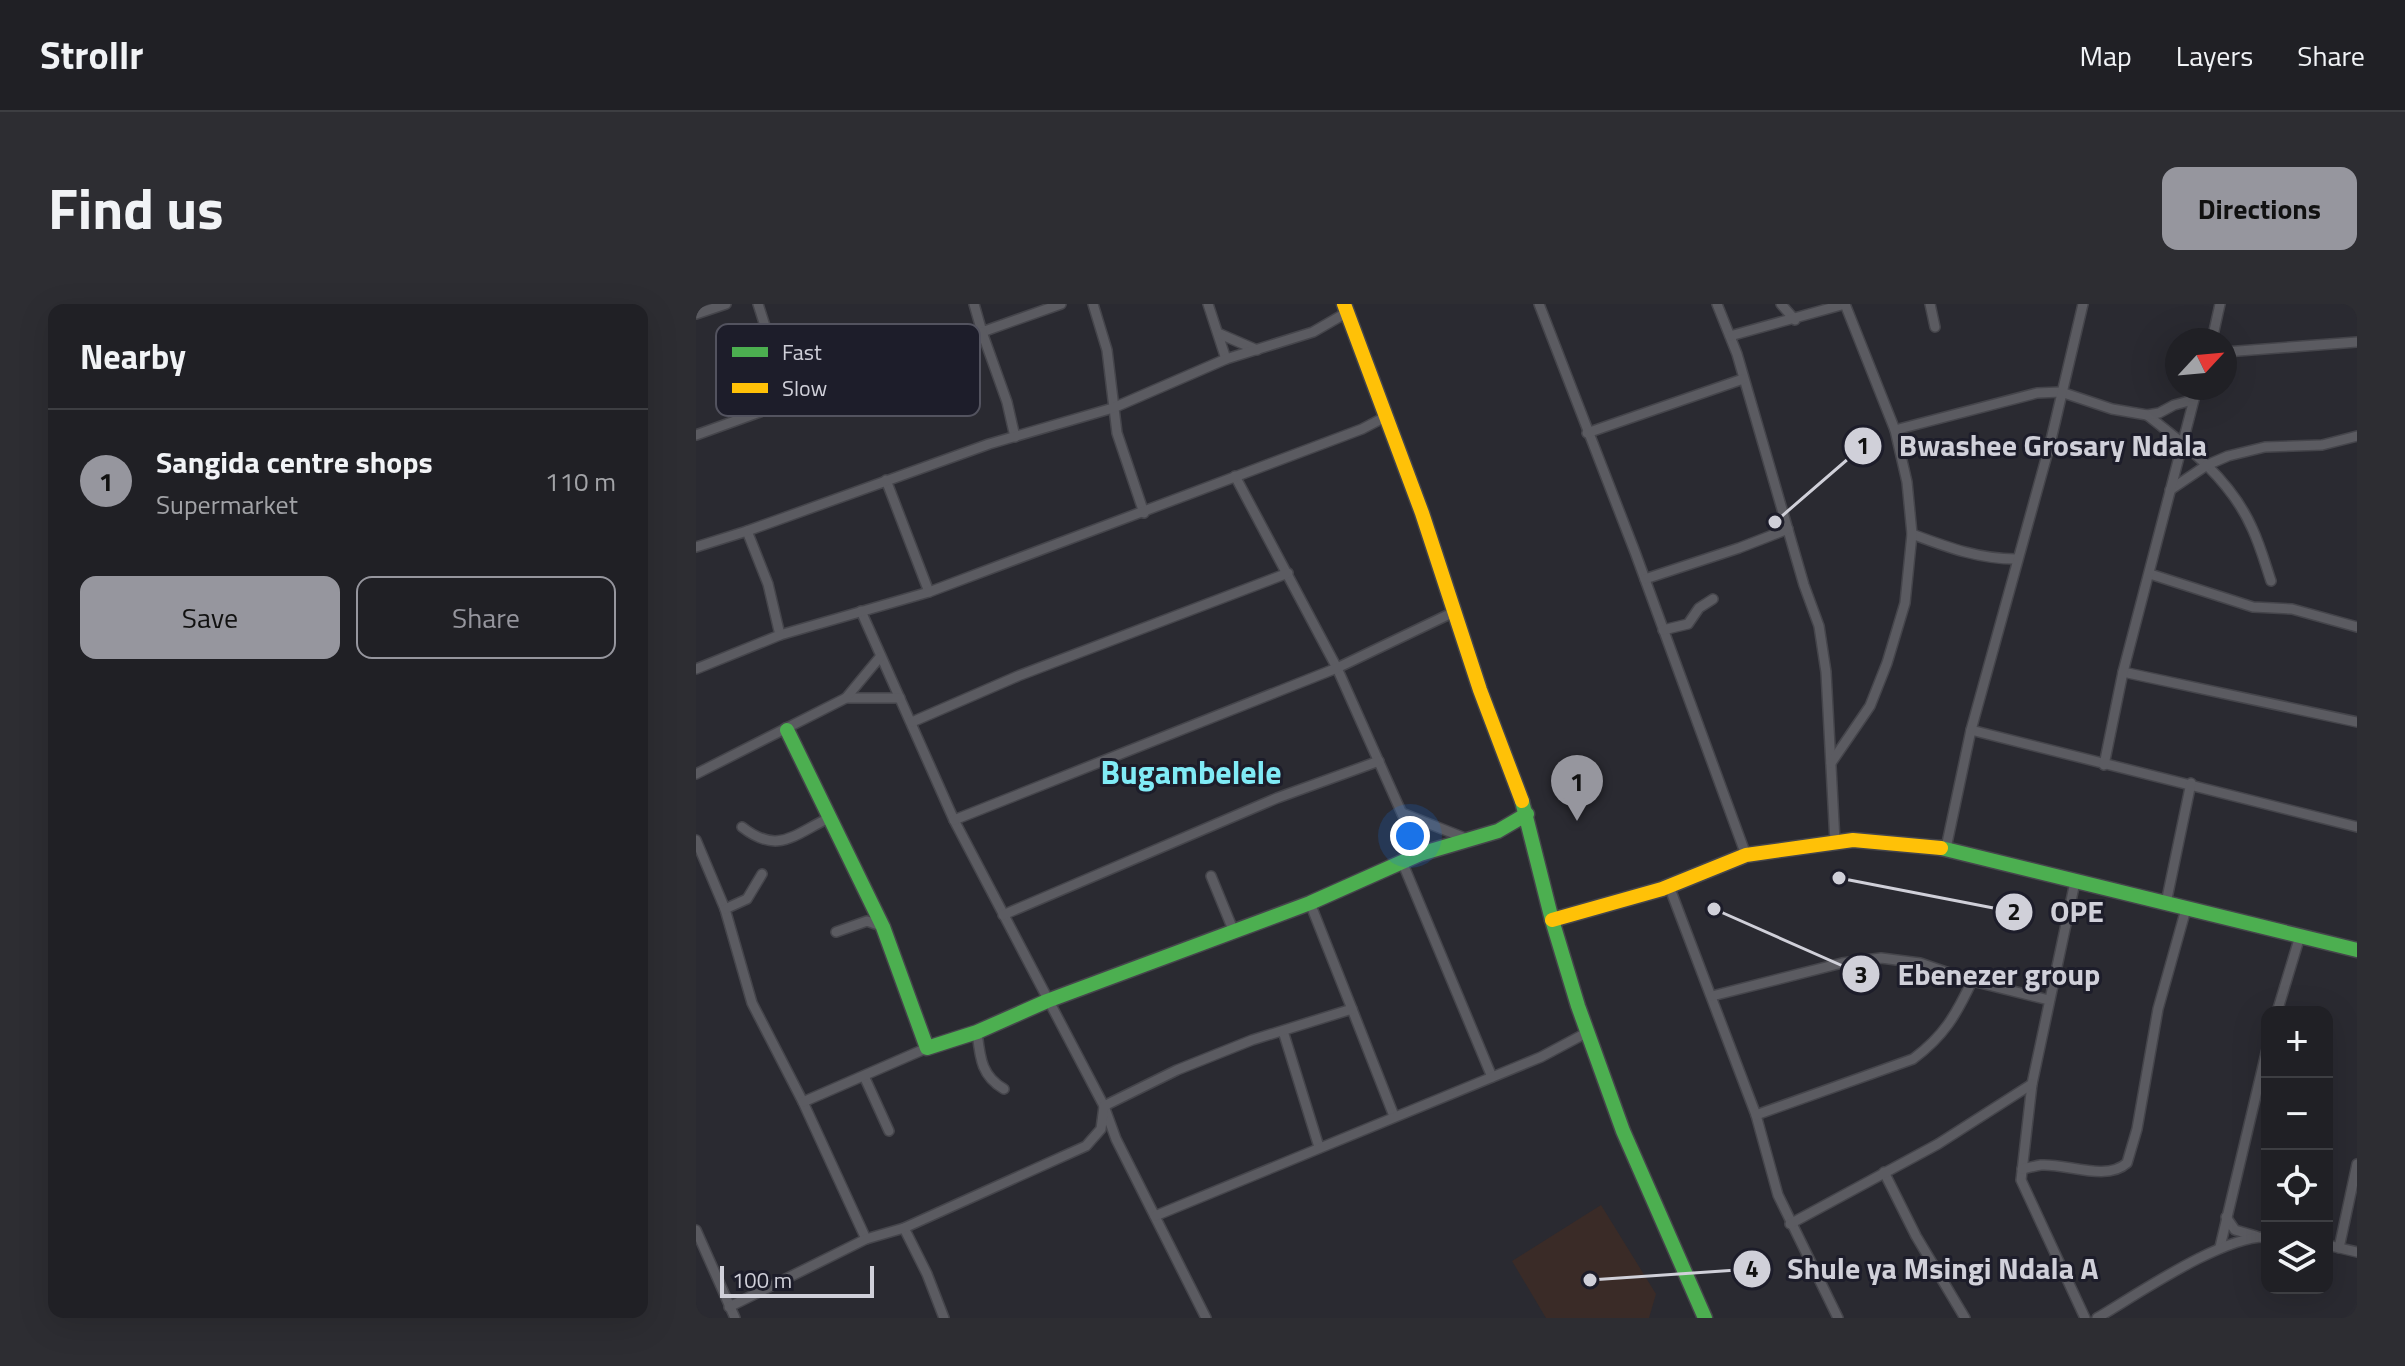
<!DOCTYPE html>
<meta charset="utf-8">
<style>
:root{--surface:#202025;--page:#2d2d32;--text:#f1f3f6;--muted:#a2a3a7;--line:#3d3e42;--accent:#96969e}
body{margin:0;font-family:"Titillium Web",sans-serif;background:var(--page);color:var(--text)}
.controls{position:absolute;right:24px;bottom:24px;display:grid;overflow:hidden;border-radius:16px;box-shadow:0 8px 32px #0002}
.controls button{width:72px;height:72px;display:grid;place-items:center;padding:0;border:0;border-bottom:2px solid var(--line);background:var(--surface);color:var(--text);font:40px sans-serif}
.compass{position:absolute;left:1469px;top:24px;width:72px;height:72px;border-radius:50%;background:var(--surface);box-shadow:0 8px 32px #0002;rotate:64deg}
.scale{position:absolute;left:24px;bottom:20px;width:154px;box-sizing:border-box;padding-left:8px;border:4px solid #d0d0d9;border-top:0;font-size:22px;line-height:28px;white-space:nowrap;color:#d0d0d9;-webkit-text-stroke:6px #1d1d2a;paint-order:stroke}
.you{position:absolute;left:714px;top:532px;width:28px;height:28px;margin:-20px;border:6px solid #fff;border-radius:50%;background:#1a73e8;box-shadow:0 0 0 12px #1a73e833}
.badge{display:grid;place-items:center;width:52px;height:52px;border-radius:50%;background:var(--accent);color:#111;font-size:26px;font-weight:700}
.pin{position:absolute;translate:-50% -66px;filter:drop-shadow(0 2px 4px #0008)}
.pin::after{content:'';position:absolute;top:42px;width:28px;height:24px;background:inherit;clip-path:polygon(0 0,100% 0,50% 100%)}
.list{margin:0;padding:0;list-style:none}
h2{display:flex;justify-content:space-between;align-items:center;height:104px;margin:0;padding:0 32px;font-size:34px}
h2 small{font-size:26px;font-weight:400;color:var(--muted)}
.list li{display:grid;grid-template-columns:52px 1fr auto;gap:24px;align-items:center;box-sizing:border-box;height:144px;padding:0 32px;border-top:2px solid var(--line)}
.list b{display:block;font-size:30px;white-space:nowrap}
.list p{margin:0;font-size:26px;white-space:nowrap;color:var(--muted)}
.list em{font-size:26px;font-style:normal;color:var(--muted)}
.actions{display:flex;gap:16px;padding:24px 32px}
.actions a{flex:1;padding:18px 0;border:2px solid var(--accent);border-radius:16px;text-align:center;font-size:28px;color:var(--accent)}
.actions .main{background:var(--accent);color:#111}
.icon{flex:none;width:44px;height:44px;fill:none;stroke:currentColor;stroke-width:2;stroke-linecap:round;stroke-linejoin:round}
.map{position:relative;flex:none;width:1661px;height:1014px;overflow:hidden;border-radius:16px}
header{display:flex;align-items:center;gap:48px;box-sizing:border-box;height:112px;padding:0 40px;background:var(--surface);border-bottom:2px solid var(--line)}
header strong{font-size:38px}
nav{display:flex;gap:44px;margin-inline-start:auto;font-size:28px}
.intro{display:flex;align-items:center;justify-content:space-between;box-sizing:border-box;height:192px;padding:0 48px}
h1{margin:0;font-size:56px}
.button{padding:20px 36px;border-radius:16px;background:var(--accent);color:#111;font-size:28px;font-weight:700}
main{display:flex;gap:48px;padding:0 48px}
aside{flex:1;background:var(--surface);border-radius:16px;box-shadow:0 8px 32px #0002}
.map>svg:first-child{display:block}
.education{fill:#3a2b27}
.lines{fill:none;stroke-linecap:round;stroke-linejoin:round}
.street-casing{stroke:#45454b;stroke-width:12}
.fast-casing{stroke:#45454b;stroke-width:17}
.slow-casing{stroke:#45454b;stroke-width:17}
.street{stroke:#5b5b61;stroke-width:9}
.fast{stroke:#4caf50;stroke-width:14}
.slow{stroke:#ffc107;stroke-width:14}
.labels{text-anchor:middle;dominant-baseline:central;stroke-width:6;stroke-linejoin:round;paint-order:stroke}
.quarter-label{font-size:32px;font-weight:bold;fill:#80ebf6;stroke:#1d1d2a}
.key{fill:#1d1d2a;stroke:#53535f;stroke-width:2}
.key-label{font-size:22px;fill:#d0d0d9}
.leader{fill:none;stroke:#d0d0d9;stroke-width:3}
.callout-dot{fill:#d0d0d9;stroke:#1d1d2a;stroke-width:3}
.mark-label{font-size:24px;text-anchor:middle;font-weight:bold;fill:#111}
.callout-label{font-size:30px;text-anchor:middle;font-weight:bold;fill:#d0d0d9;stroke:#1d1d2a;stroke-width:6;stroke-linejoin:round;paint-order:stroke}
</style>
<header>
<strong>Strollr</strong>
<nav><a>Map</a><a>Layers</a><a>Share</a></nav>
</header>
<div class="intro"><h1>Find us</h1><a class="button">Directions</a></div>
<main>
<aside>
<h2>Nearby<small></small></h2>
<ul class="list">
<li><span class="badge">1</span><div><b>Sangida centre shops</b><p>Supermarket</p></div><em>110 m</em></li>
</ul>
<div class="actions"><a class="main">Save</a><a>Share</a></div>
</aside>
<div class="map">
<svg width="1661" height="1014" viewBox="0 0 1661 1014">
<rect width="100%" height="100%" fill="#2a2a31"/>
<!-- education -->
<path class="education" d="M905,901L960,990L953,1014H850L816,957Z"/>
<g class="lines">
<defs>
<g id="street">
<path d="M62,0L94,100"/>
<path d="M278,0L286,28L365,0"/>
<path d="M397,0L411,46L421,129L448,209"/>
<path d="M512,0L530,55"/>
<path d="M843,0L939,248L1050,551"/>
<path d="M1021,0L1041,50L1108,281L1123,322L1130,368L1139,538"/>
<path d="M1085,0L1099,16"/>
<path d="M1234,0L1239,23"/>
<path d="M0,10L30,0"/>
<path d="M524,30L561,46"/>
<path d="M1034,32L1149,0"/>
<path d="M1516,36L1524,0"/>
<path d="M1529,48L1661,38"/>
<path d="M1451,111C1491,142 1535,176 1556,224C1564,241 1569,259 1575,277"/>
<path d="M1199,126L1341,89L1365,88L1416,105L1451,111L1463,109L1478,101L1497,96"/>
<path d="M891,129L1047,75"/>
<path d="M0,131L286,28L311,98L319,133"/>
<path d="M539,172L641,364L724,550"/>
<path d="M190,176L233,288"/>
<path d="M1474,186L1511,161L1532,152L1569,143L1626,141L1661,132"/>
<path d="M51,227L72,280L84,331"/>
<path d="M1216,230C1251,243 1282,255 1320,255"/>
<path d="M0,243L51,227L293,140L417,104L530,55L617,28L650,9"/>
<path d="M1454,270L1557,303L1596,305L1661,323"/>
<path d="M949,275L1043,244L1092,225"/>
<path d="M165,307L258,516L408,802L420,835L510,1014"/>
<path d="M967,326L992,320L1003,304L1017,295"/>
<path d="M0,365L84,331L233,288L666,125L689,113"/>
<path d="M1427,368L1661,418"/>
<path d="M150,394H204"/>
<path d="M216,418L322,372L592,269"/>
<path d="M1275,426L1661,523"/>
<path d="M1135,459L1174,402L1191,359L1209,299L1216,230L1211,178L1199,126L1149,0"/>
<path d="M1408,461L1427,368L1501,84"/>
<path d="M0,470L150,394L184,353"/>
<path d="M706,509L769,534"/>
<path d="M258,516L641,364L760,307"/>
<path d="M46,523C82,551 97,531 133,514"/>
<path d="M0,536L29,605L56,699L107,798L170,935"/>
<path d="M1250,544L1275,426L1354,140L1387,0"/>
<path d="M707,560L796,773"/>
<path d="M515,572L538,628"/>
<path d="M1379,578L1336,780L1325,876L1389,1014"/>
<path d="M973,582L1060,811L1082,891L1142,1014"/>
<path d="M1470,599L1495,479"/>
<path d="M29,605L51,595L66,570"/>
<path d="M307,611L581,494L683,457"/>
<path d="M140,628L171,617L185,622"/>
<path d="M1016,692L1146,659L1185,654L1224,659L1276,677L1353,696"/>
<path d="M656,705L698,812"/>
<path d="M1581,708L1604,632"/>
<path d="M587,727L623,843"/>
<path d="M281,728C284,753 285,772 308,785"/>
<path d="M168,772L193,827"/>
<path d="M107,798L231,744"/>
<path d="M1060,811L1217,755C1248,732 1260,711 1276,677"/>
<path d="M1326,865C1332,864 1338,862 1345,861C1370,859 1410,878 1431,859L1441,825L1462,705L1490,605"/>
<path d="M1188,868L1220,932L1269,1014"/>
<path d="M459,912L845,753L892,728"/>
<path d="M1530,913L1539,926L1560,932"/>
<path d="M1094,920L1242,840L1336,780"/>
<path d="M208,924L231,970L248,1014"/>
<path d="M0,926L39,1014"/>
<path d="M1631,941L1661,948"/>
<path d="M1524,943L1571,745"/>
<path d="M1643,944L1661,860"/>
<path d="M33,1003L170,935L208,924L390,842L405,825L408,802L481,766L556,736L656,705L614,599"/>
<path d="M1401,1014C1442,990 1527,931 1571,933"/>
</g>
<g id="fast">
<path d="M91,426L187,623L231,744L281,728L351,697L614,599L724,550L802,527L831,510"/>
<path d="M826,497L856,616L882,702L927,827L1009,1014"/>
<path d="M1245,544L1661,646"/>
</g>
<g id="slow">
<path d="M648,0L726,209L784,386L826,497"/>
<path d="M856,616L966,585L1050,551L1157,536L1245,544"/>
</g>
</defs>
<!-- street casing -->
<use href="#street" class="street-casing"/>
<!-- fast casing -->
<use href="#fast" class="fast-casing"/>
<!-- slow casing -->
<use href="#slow" class="slow-casing"/>
<!-- street -->
<use href="#street" class="street"/>
<!-- fast -->
<use href="#fast" class="fast"/>
<!-- slow -->
<use href="#slow" class="slow"/>
</g>
<g class="labels">
<!-- quarter labels -->
<g class="quarter-label">
<text x="495" y="468">Bugambelele</text>
</g>
</g>
<!-- legend -->
<rect x="20" y="20" width="264" height="92" rx="12" class="key"/>
<rect x="36" y="43" width="36" height="10" fill="#4caf50"/>
<rect x="36" y="79" width="36" height="10" fill="#ffc107"/>
<g class="key-label">
<text x="86" y="56">Fast</text>
<text x="86" y="92">Slow</text>
</g>
<!-- callouts -->
<path class="leader" d="M1079 218L1167 142M1143 574L1318 608M1018 605L1165 670M894 976L1056 965"/>
<g class="callout-dot">
<circle cx="1079" cy="218" r="8"/>
<circle cx="1143" cy="574" r="8"/>
<circle cx="1018" cy="605" r="8"/>
<circle cx="894" cy="976" r="8"/>
<circle cx="1167" cy="142" r="20"/>
<circle cx="1318" cy="608" r="20"/>
<circle cx="1165" cy="670" r="20"/>
<circle cx="1056" cy="965" r="20"/>
</g>
<g class="mark-label">
<text x="1167" y="150">1</text>
<text x="1318" y="616">2</text>
<text x="1165" y="679">3</text>
<text x="1056" y="973">4</text>
</g>
<g class="callout-label">
<text x="1357" y="152">Bwashee Grosary Ndala</text>
<text x="1381" y="618">OPE</text>
<text x="1303" y="681">Ebenezer group</text>
<text x="1247" y="975">Shule ya Msingi Ndala A</text>
</g>
</svg>
<div class="controls">
<button>+</button>
<button>−</button>
<button><svg class="icon" aria-label="locate" viewBox="0 0 24 24"><circle cx="12" cy="12" r="6"/><path d="M12 2v4M12 18v4M2 12h4M18 12h4"/></svg></button>
<button><svg class="icon" aria-label="layers" viewBox="0 0 24 24"><path d="M12 4l9 5-9 5-9-5zM3 14l9 5 9-5"/></svg></button>
</div>
<svg class="compass" viewBox="-18 -18 36 36"><path d="M0-13l5 13h-10z" fill="#e53935"/><path d="M0 13l5-13h-10z" fill="#a2a3a7"/></svg>
<div class="scale">100 m</div>
<div class="you"></div>
<div class="pin badge" style="left:881px;top:517px">1</div>
</div>
</main>
